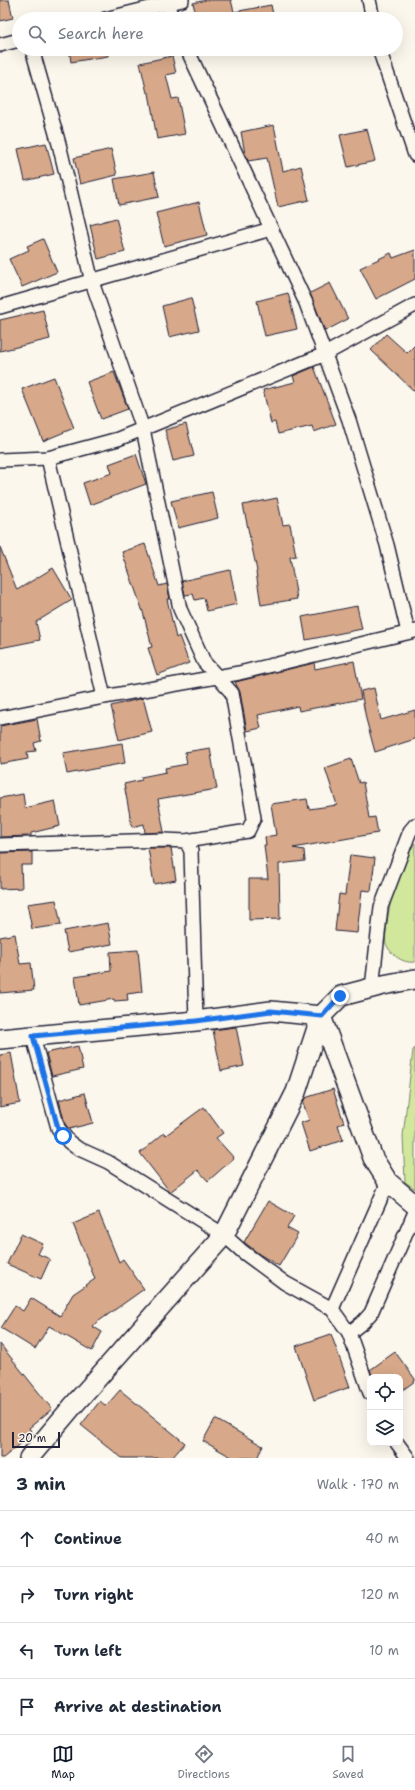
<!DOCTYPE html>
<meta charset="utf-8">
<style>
:root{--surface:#fff;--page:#f6f6f7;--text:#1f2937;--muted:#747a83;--line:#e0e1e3;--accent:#111827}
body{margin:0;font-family:"Shantell Sans",sans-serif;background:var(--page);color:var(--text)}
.controls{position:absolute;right:12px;bottom:12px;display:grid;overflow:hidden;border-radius:8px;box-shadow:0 4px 16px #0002}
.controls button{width:36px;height:36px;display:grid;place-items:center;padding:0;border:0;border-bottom:1px solid var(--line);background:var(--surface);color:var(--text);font:20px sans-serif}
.scale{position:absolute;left:12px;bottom:10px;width:48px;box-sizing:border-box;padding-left:4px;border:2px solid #22223b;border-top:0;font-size:11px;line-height:14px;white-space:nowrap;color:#22223b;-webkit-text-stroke:3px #fbf7ec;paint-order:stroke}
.stop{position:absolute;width:12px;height:12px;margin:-9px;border:3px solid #1a73e8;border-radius:50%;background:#fff}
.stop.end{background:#1a73e8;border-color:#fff;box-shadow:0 1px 4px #0008}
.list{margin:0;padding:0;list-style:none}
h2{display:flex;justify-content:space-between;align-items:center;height:52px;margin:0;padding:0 16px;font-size:17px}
h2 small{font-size:13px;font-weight:400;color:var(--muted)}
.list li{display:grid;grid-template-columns:26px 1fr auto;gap:12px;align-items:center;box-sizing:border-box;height:56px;padding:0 16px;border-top:1px solid var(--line)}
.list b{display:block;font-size:15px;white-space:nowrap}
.list em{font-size:13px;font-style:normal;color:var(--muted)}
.icon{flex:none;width:22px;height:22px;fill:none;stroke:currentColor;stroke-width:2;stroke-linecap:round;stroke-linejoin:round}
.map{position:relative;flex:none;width:415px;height:1458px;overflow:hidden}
.search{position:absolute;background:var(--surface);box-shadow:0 4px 16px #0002;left:12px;right:12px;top:12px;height:44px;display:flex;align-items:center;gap:10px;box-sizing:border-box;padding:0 14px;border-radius:22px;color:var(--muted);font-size:15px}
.sheet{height:276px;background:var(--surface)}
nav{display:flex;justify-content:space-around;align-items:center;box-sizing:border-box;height:56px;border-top:1px solid var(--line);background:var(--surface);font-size:11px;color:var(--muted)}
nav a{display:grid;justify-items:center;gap:2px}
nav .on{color:var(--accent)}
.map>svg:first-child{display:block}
.green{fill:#d0e79c;stroke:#79846c}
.building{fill:#d7a889;stroke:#22223b}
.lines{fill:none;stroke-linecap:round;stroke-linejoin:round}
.street-casing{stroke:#22223b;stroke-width:16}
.secondary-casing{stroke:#22223b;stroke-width:22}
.street{stroke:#fbf7ec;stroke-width:13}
.secondary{stroke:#fbf7ec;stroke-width:19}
.route{stroke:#1a73e8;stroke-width:5}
</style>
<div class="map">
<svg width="415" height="1458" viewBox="0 0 415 1458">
<rect width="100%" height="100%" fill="#fbf7ec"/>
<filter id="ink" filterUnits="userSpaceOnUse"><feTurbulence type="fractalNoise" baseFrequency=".025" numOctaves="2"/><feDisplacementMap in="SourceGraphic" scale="8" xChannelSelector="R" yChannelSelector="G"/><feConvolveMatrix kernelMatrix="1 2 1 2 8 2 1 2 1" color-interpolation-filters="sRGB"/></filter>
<g filter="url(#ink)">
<!-- green -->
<g class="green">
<path d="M415,843V962C403,964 391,955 386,944C383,934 394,881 399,869C402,860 410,851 415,843Z"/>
<path d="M415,1048V1189L405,1182L403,1136L413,1050Z"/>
</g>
<!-- building -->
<g class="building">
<path d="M0,0H9L13,18L0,21Z"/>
<path d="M206,0H231L234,12L271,5L274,19H197L193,3Z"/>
<path d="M69,49H108V56L71,62Z"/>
<path d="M172,56L176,73L166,75L172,99L178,98L185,134L157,139L149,93H147L140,63Z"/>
<path d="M274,125L283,171L301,166L309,200L278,207L267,158L248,161L245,154L241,132Z"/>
<path d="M367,129L375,161L348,167L340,135Z"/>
<path d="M46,143L54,174L25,181L18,149Z"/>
<path d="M111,149L117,175L80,184L74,158Z"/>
<path d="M154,172L159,197L119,205L114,179Z"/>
<path d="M199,202L207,235L164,246L156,213Z"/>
<path d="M116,218L125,252L98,259L90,225Z"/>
<path d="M43,239L57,272L22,287L9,259L29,250L27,246Z"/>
<path d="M415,250V279L376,299L360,268L391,253L393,258Z"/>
<path d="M330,283L348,319L325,331L310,293Z"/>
<path d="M288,293L297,329L265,336L257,301Z"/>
<path d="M191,298L199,330L169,337L162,306Z"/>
<path d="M43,310L50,339L0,351V320Z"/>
<path d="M386,334L407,353L415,345V392L371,350Z"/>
<path d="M314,367L336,424L314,432L312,426L278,434L275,422L271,423L263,390L295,382L293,376Z"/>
<path d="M114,372L128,409L101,419L87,382Z"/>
<path d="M54,377L74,428L43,441L22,389Z"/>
<path d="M186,424L194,456L173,461L165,430Z"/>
<path d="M136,454L146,484L90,505L83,483L112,473L109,464Z"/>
<path d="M212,492L218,518L178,528L171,501Z"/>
<path d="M277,498L283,525L290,524L296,556L290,557L297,599L261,605L256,572L257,571L243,505Z"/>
<path d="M145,544L159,586L167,584L170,599H167L176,638L179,636L189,663L157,675L148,648L152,647L143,612L122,552Z"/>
<path d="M0,547L17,590L53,568L72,600L36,622L40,640L0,648Z"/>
<path d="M230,570L237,604L207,611L204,598L195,600L193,594L185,595L182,581Z"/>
<path d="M357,606L362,629L306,640L302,617Z"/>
<path d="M354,661L361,699L299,711L298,706L258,715L261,728L247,731L240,692L235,682L314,663L315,669Z"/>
<path d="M374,688L381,720L415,710V739L375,752L366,719L361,691Z"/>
<path d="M143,698L152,732L119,740L111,706Z"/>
<path d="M37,719L41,741L34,743L36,751L27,752L28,759L0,764V726Z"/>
<path d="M122,743L125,763L67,774L63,753Z"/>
<path d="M210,748L217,789L158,799L164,832L145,833L144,824L132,827L124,784L142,780L141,777L166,772L165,768L187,764L185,752Z"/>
<path d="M351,759L359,783L363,782L369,818L375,817L378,833L293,848L304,850L305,861L279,864L280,919L249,920V879H268L264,845H266L265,837L276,835L271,804L307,799L309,809L337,805L325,768Z"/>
<path d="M23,794L25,808L55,801L60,826L31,833V836L0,837V798Z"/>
<path d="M148,848H171L176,880L154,884Z"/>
<path d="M32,852V865H21L22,888L0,889V853Z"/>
<path d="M350,855L375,858L371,891L362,890L357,933L335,931L339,894L345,895Z"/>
<path d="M56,900L61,925L32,929L27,904Z"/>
<path d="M108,923L112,944L68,952L64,931Z"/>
<path d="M15,934L20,964L31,963L34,990L0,993V937Z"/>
<path d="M138,950L142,992L127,994L128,1000L114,1001V999L79,1005L75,977L111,971L110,952Z"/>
<path d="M236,1027L244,1066L221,1071L213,1030Z"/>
<path d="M78,1046L83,1069L52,1076L46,1053Z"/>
<path d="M11,1053L20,1103L0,1107V1055Z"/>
<path d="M333,1089L344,1123L338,1125L343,1140L310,1151L301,1123L309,1120L303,1103L305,1098Z"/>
<path d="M85,1093L93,1123L69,1129L65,1124L59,1100Z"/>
<path d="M204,1107L223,1133L216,1138L234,1158L208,1181L198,1170L170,1192L140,1153L164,1133L166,1135Z"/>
<path d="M268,1201L294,1216L287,1228L298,1234L279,1266L259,1254L244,1242Z"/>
<path d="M99,1213L119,1262L123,1259L144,1289L92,1326L102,1332L92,1351L49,1326L35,1349L1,1328L15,1306L23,1311L31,1298L60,1316L73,1294L95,1279L73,1224Z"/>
<path d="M21,1234L43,1244L38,1254L50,1259L41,1279L7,1264Z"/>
<path d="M331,1334L350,1387L314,1400L296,1346Z"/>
<path d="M0,1344L52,1409L29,1428L33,1434L3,1458H0Z"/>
<path d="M395,1352L415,1379V1381L400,1392V1377H373L370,1370Z"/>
<path d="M120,1390L185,1443L172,1458H122L81,1425L100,1401L106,1406Z"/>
<path d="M215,1419L263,1446L257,1458H233L203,1441Z"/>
</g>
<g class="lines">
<defs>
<g id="street">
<path d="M165,0L173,19"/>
<path d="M369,0L373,19"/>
<path d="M105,19L182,0"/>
<path d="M0,45L19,40"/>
<path d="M32,49L59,144L92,282L143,429L180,609L204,662L232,693L254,818L248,831L186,841"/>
<path d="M187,49L306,303L349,420L387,545L408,632"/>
<path d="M379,49L415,155"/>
<path d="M0,307L271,229"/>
<path d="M48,458L104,697"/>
<path d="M0,460L48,458L118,439L325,354L415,305"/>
<path d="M0,718L104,697L239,673L415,631"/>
<path d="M0,845L164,840L186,841L191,851L196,1021"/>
<path d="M372,988L381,907L410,831L415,825"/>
<path d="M33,1037L58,1128L69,1142L77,1148L108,1162L224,1235L243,1252L285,1283L332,1309L349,1333L370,1393"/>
<path d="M332,1309L388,1182"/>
<path d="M349,1333L363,1322L371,1313L415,1212"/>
<path d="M397,1443L408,1458"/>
</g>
<g id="secondary">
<path d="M0,1039L196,1021L271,1011L321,1016L373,1158L388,1182L415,1205"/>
<path d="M29,1458L72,1407L224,1235L296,1092L321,1016L341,996L383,985L415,979"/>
</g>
</defs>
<!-- street casing -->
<use href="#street" class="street-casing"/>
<!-- secondary casing -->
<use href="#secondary" class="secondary-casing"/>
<!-- street -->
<use href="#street" class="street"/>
<!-- secondary -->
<use href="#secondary" class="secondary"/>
</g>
</g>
<g class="lines" filter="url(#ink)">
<!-- route -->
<path class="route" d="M63,1136L58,1128L33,1036L196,1021L271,1011L322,1016L340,996"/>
</g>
</svg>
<div class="controls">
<button><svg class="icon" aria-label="locate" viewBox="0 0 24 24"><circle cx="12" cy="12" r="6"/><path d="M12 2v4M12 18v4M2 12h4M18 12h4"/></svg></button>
<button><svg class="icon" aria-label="layers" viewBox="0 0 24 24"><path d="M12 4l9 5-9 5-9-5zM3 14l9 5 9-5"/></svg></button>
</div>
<div class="scale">20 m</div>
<div class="stop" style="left:63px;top:1136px"></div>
<div class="stop end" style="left:340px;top:996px"></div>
<div class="search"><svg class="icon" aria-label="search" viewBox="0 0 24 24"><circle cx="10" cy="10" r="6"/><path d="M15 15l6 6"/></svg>Search here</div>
</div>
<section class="sheet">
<h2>3 min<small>Walk · 170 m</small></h2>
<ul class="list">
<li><svg class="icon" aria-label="ahead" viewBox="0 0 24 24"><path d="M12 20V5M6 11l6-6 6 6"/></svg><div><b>Continue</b></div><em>40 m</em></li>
<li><svg class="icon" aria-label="right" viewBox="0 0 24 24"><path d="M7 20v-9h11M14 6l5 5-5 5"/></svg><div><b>Turn right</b></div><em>120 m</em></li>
<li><svg class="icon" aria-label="left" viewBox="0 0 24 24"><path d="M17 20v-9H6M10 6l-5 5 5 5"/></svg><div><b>Turn left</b></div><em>10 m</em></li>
<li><svg class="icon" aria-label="arrive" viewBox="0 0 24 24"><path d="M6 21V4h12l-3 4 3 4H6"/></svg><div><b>Arrive at destination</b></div></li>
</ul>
</section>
<nav>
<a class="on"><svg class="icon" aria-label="map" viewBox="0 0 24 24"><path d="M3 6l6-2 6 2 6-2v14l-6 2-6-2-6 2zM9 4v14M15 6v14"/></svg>Map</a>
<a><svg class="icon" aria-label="directions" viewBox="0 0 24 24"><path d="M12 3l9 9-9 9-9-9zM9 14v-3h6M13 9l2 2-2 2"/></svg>Directions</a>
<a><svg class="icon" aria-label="saved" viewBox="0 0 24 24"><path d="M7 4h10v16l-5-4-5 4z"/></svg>Saved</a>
</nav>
